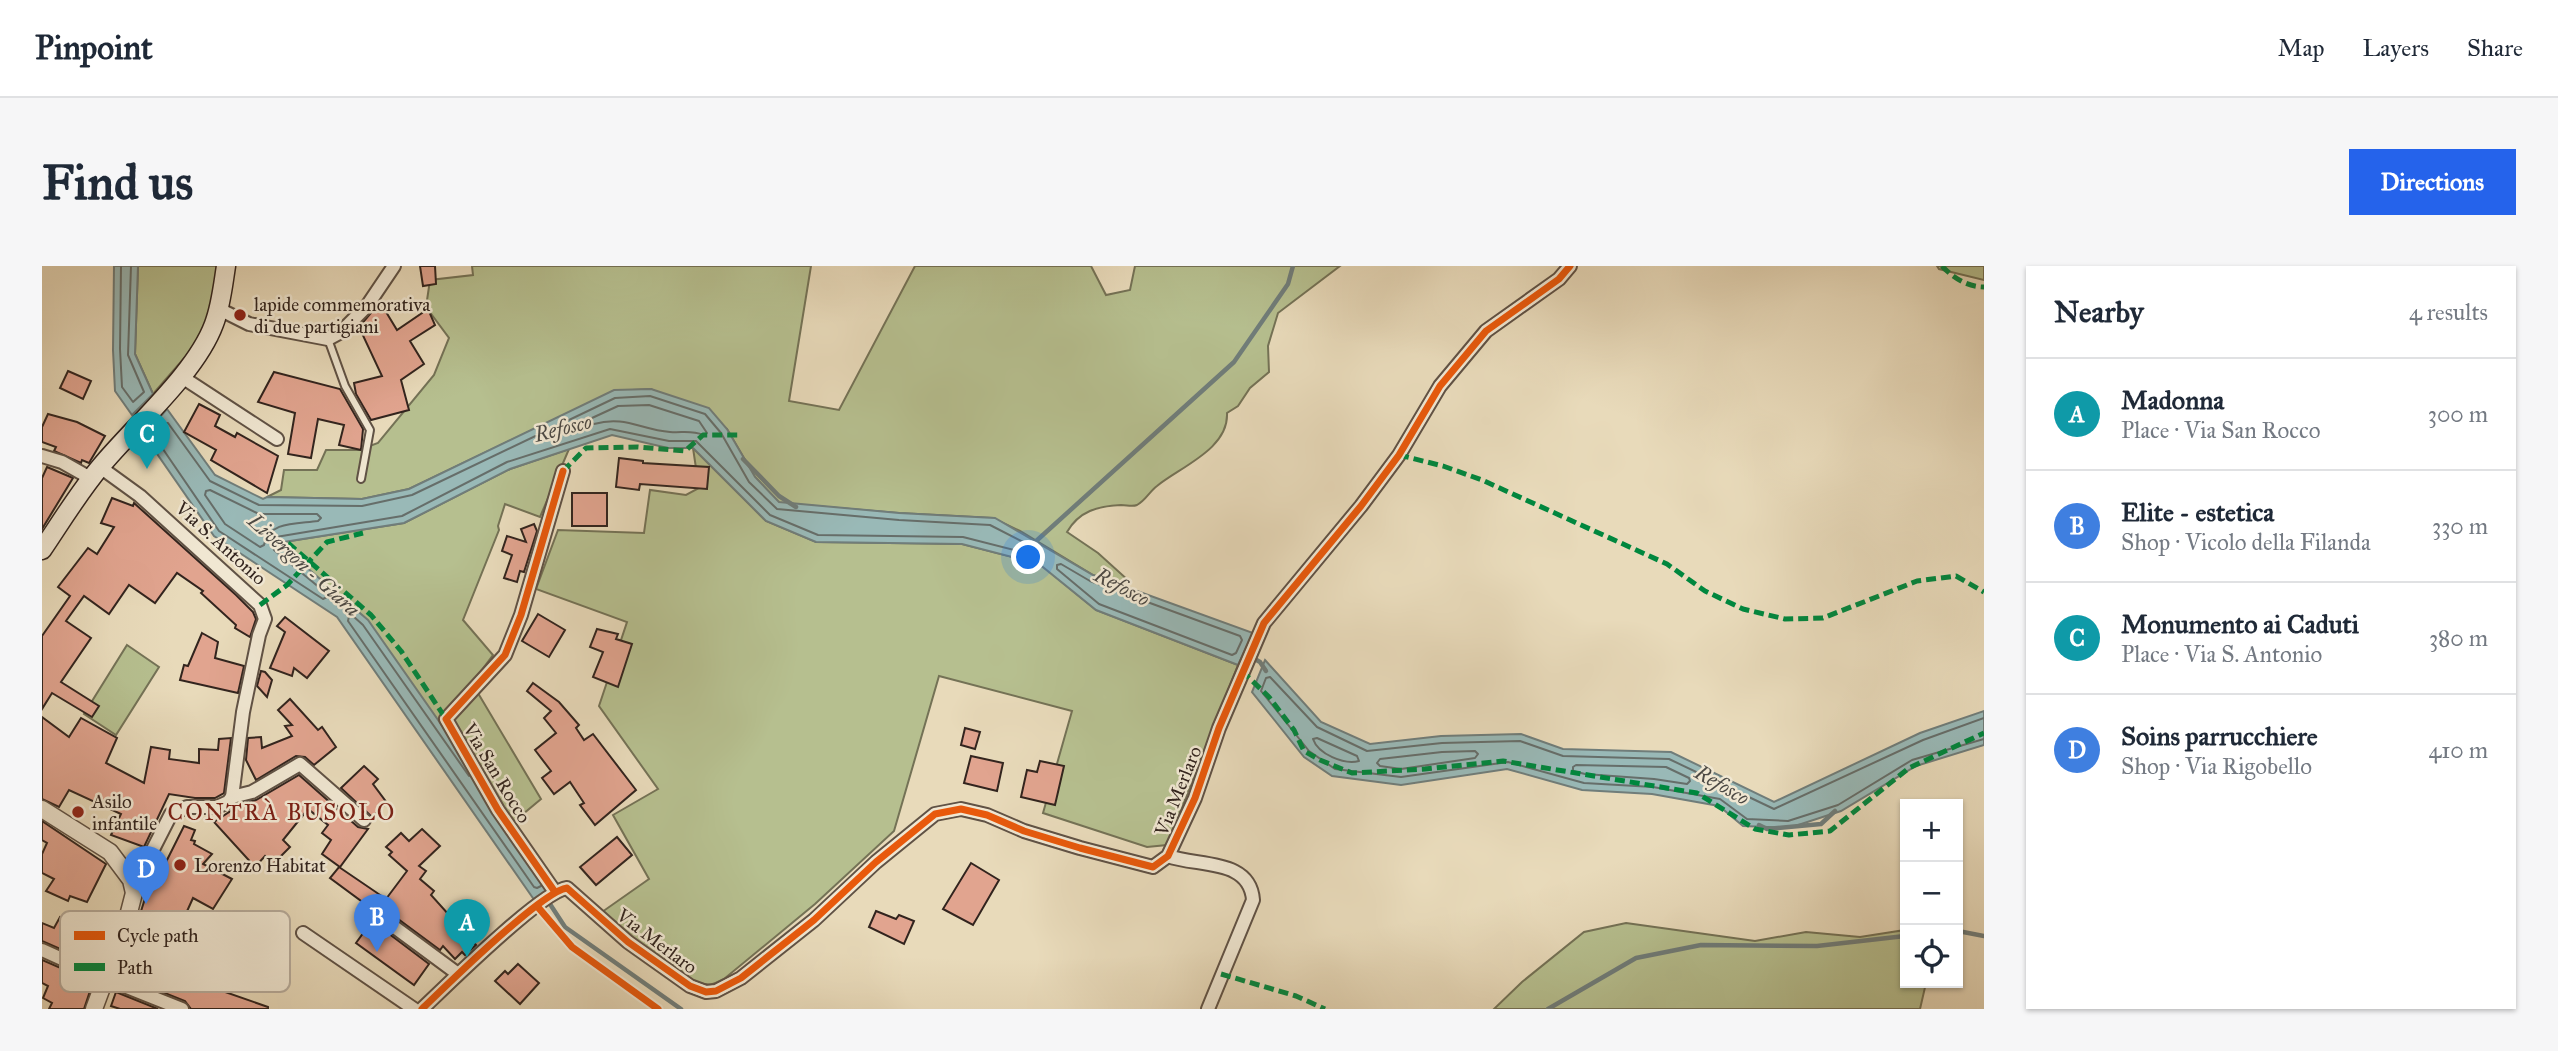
<!DOCTYPE html>
<meta charset="utf-8">
<style>
:root{--surface:#fff;--page:#f6f6f7;--text:#1f2937;--muted:#747a83;--line:#e0e1e3;--accent:#2563eb}
body{margin:0;font-family:"IM FELL Great Primer",serif;background:var(--page);color:var(--text)}
.controls{position:absolute;right:21px;bottom:21px;display:grid;overflow:hidden;border-radius:0px;box-shadow:0 2px 5px #0004}
.controls button{width:63px;height:63px;display:grid;place-items:center;padding:0;border:0;border-bottom:2px solid var(--line);background:var(--surface);color:var(--text);font:35px sans-serif}
.you{position:absolute;left:987px;top:292px;width:24px;height:24px;margin:-18px;border:5px solid #fff;border-radius:50%;background:#1a73e8;box-shadow:0 0 0 10px #1a73e833}
.badge{display:grid;place-items:center;width:46px;height:46px;border-radius:50%;background:var(--accent);color:#fff;font-size:23px;font-weight:700}
.pin{position:absolute;translate:-50% -58px;filter:drop-shadow(0 2px 4px #0008)}
.pin::after{content:'';position:absolute;top:37px;width:24px;height:21px;background:inherit;clip-path:polygon(0 0,100% 0,50% 100%)}
.list{margin:0;padding:0;list-style:none}
h2{display:flex;justify-content:space-between;align-items:center;height:91px;margin:0;padding:0 28px;font-size:30px}
h2 small{font-size:23px;font-weight:400;color:var(--muted)}
.list li{display:grid;grid-template-columns:46px 1fr auto;gap:21px;align-items:center;box-sizing:border-box;height:112px;padding:0 28px;border-top:2px solid var(--line)}
.list b{display:block;font-size:26px;white-space:nowrap}
.list p{margin:0;font-size:23px;white-space:nowrap;color:var(--muted)}
.list em{font-size:23px;font-style:normal;color:var(--muted)}
.icon{flex:none;width:38px;height:38px;fill:none;stroke:currentColor;stroke-width:2;stroke-linecap:round;stroke-linejoin:round}
.map{position:relative;flex:none;width:1942px;height:743px;overflow:hidden;border-radius:0px}
header{display:flex;align-items:center;gap:42px;box-sizing:border-box;height:98px;padding:0 35px;background:var(--surface);border-bottom:2px solid var(--line)}
header strong{font-size:33px}
nav{display:flex;gap:38px;margin-inline-start:auto;font-size:24px}
.intro{display:flex;align-items:center;justify-content:space-between;box-sizing:border-box;height:168px;padding:0 42px}
h1{margin:0;font-size:49px}
.button{padding:18px 32px;border-radius:0px;background:var(--accent);color:#fff;font-size:24px;font-weight:700}
main{display:flex;gap:42px;padding:0 42px}
aside{flex:1;background:var(--surface);border-radius:0px;box-shadow:0 2px 5px #0004}
.map>svg:first-child{display:block}
.green{fill:#b6bf8f;stroke:#747256;stroke-width:2}
.water{fill:#99b9b7;stroke:#707d7a;stroke-width:2}
.lines{fill:none;stroke-linecap:round;stroke-linejoin:round}
.shore{stroke:#666e6a;stroke-width:2}
.stream{stroke:#707d7a;stroke-width:4.5}
.building{fill:#e1a48f;stroke:#32241e;stroke-width:2}
.service-casing{stroke:#605245;stroke-width:10}
.minor-casing{stroke:#605245;stroke-width:16}
.tertiary-casing{stroke:#605245;stroke-width:19}
.secondary-casing{stroke:#32241e;stroke-width:21}
.service{stroke:#f0e7d2;stroke-width:6}
.minor{stroke:#f0e7d2;stroke-width:12}
.tertiary{stroke:#f0e7d2;stroke-width:16}
.secondary{stroke:#f0e7d2;stroke-width:18}
.quiet{stroke:#00873e;stroke-width:5;stroke-dasharray:10 5;stroke-linecap:butt}
.cycleway-casing{stroke:#f0e7d2;stroke-width:11}
.cycleway{stroke:#e8590c;stroke-width:7}
.poi-dot{fill:#8f2418;stroke:#f0e7d2;stroke-width:2.5}
.labels{text-anchor:middle;dominant-baseline:central;stroke-width:5;stroke-linejoin:round;paint-order:stroke}
.poi-label{font-size:19px;fill:#32241e;stroke:#f0e7d2;text-anchor:start}
.street-label{font-size:19px;fill:#32241e;stroke:#f0e7d2}
.water-label{font-size:21px;font-style:italic;fill:#4c4944;stroke:#f0e7d2}
.quarter-label{font-size:23px;letter-spacing:2px;fill:#7a1f14;stroke:#f0e7d2}
.key{fill:#f0e7d2;stroke:#b7ac9c;stroke-width:2}
.key-label{font-size:19px;fill:#32241e}
</style>
<header>
<strong>Pinpoint</strong>
<nav><a>Map</a><a>Layers</a><a>Share</a></nav>
</header>
<div class="intro"><h1>Find us</h1><a class="button">Directions</a></div>
<main>
<div class="map">
<svg width="1942" height="743" viewBox="0 0 1942 743">
<rect width="100%" height="100%" fill="#e8daba"/>
<filter id="stains"><feTurbulence type="fractalNoise" baseFrequency=".00286" numOctaves="4"/><feColorMatrix values="0 0 0 0 .2 0 0 0 0 .09 0 0 0 0 .02 0 0 0 .5 -.17"/></filter>
<radialGradient id="worn" r=".72"><stop offset=".6" stop-color="#630" stop-opacity="0"/><stop offset="1" stop-color="#630" stop-opacity=".3"/></radialGradient>
<!-- green -->
<g class="green">
<path d="M96,0H183L170,55L144,90L111,128L93,88Z"/>
<path d="M430,0H769L747,135L797,144L873,0H1049L1064,29L1088,24L1093,0H1298L1236,47L1226,80L1227,106L1208,122L1196,140L1185,147C1187,183 1138,201 1115,220C1107,226 1104,234 1095,239C1090,241 1085,239 1079,239C1056,240 1037,245 1025,266L1056,287L1087,315L1085,321L1051,309L978,265L951,252L857,247L737,237L713,211L685,163L609,123L572,125L367,223L320,233L225,231L239,224L242,204H275L284,184H317L336,177L392,109L407,72L384,41L388,14L431,9Z"/>
<path d="M1895,0H1942V14L1897,3Z"/>
<path d="M651,182L724,255L774,276L920,278L998,298L1054,344L1196,399L1125,579L1105,581L1001,547L1030,445L897,410L852,565L773,638L682,713C675,716 670,720 662,718C637,714 580,664 560,646L607,613L571,549L616,523L557,440L585,356L494,323L516,264L602,267L608,224L644,229L657,222Z"/>
<path d="M527,183L498,251L463,238L456,260L457,264L421,354L451,389L430,417L499,533L469,558L235,277L362,257L468,203Z"/>
<path d="M85,379L117,401L74,469L42,448Z"/>
<path d="M1584,657L1713,675L1764,666L1818,671L1863,664V717H1884L1878,743H1452L1480,716L1542,666Z"/>
</g>
<!-- water -->
<g class="water">
<path d="M72,0H96L93,88L111,128L90,149L73,125L71,84Z"/>
<path d="M609,123L667,142L685,163L713,211L737,236L857,247L953,252L1051,309L1211,367L1196,399L1054,344L997,298L920,278L774,276L724,255L651,182H626L570,169L468,203L362,257L236,277L326,354L511,618L493,635L295,351L172,270L102,169L125,143L173,209L221,233L225,231L320,233L367,223L572,124Z"/>
<path d="M1223,394L1279,456L1328,478L1399,470L1479,468L1521,483L1629,486L1732,536L1878,467L1942,445V479L1874,500L1799,545L1747,562L1701,560L1677,540L1610,528L1540,524L1465,503L1359,519L1290,510L1262,491L1210,426Z"/>
</g>
<g class="lines">
<!-- shore -->
<g class="shore">
<path d="M79,0L78,83L80,121L91,136L102,126L86,89L89,0"/>
<path d="M608,130L663,148L679,167L707,216L735,243L857,254L948,259L995,283L996,287L992,289L921,271L776,269L728,249L654,175H627L568,163L465,196L360,250L234,271L231,277L232,284L284,327L285,331L281,333L177,265L112,170L122,157H126L168,215L217,239L320,240L370,229L573,132Z"/>
<path d="M607,139L657,155L665,167L661,169C650,164 640,167 628,166C599,164 583,149 552,158L549,156L550,152L576,140Z"/>
<path d="M168,224L217,248H275L279,252L276,255C256,258 226,255 222,279L218,281L183,258L163,229L164,225Z"/>
<path d="M1019,298L1048,315L1198,370L1200,374L1194,387L1190,389L1057,338L1015,303V299Z"/>
<path d="M1942,452L1881,474L1732,543L1627,493L1521,490L1478,475L1400,477L1325,485L1275,461L1228,411L1224,412L1219,425L1267,485L1293,503L1359,511L1466,496L1542,517L1611,521L1678,533L1705,553L1746,555L1796,539L1870,494L1942,473"/>
<path d="M1275,472L1315,490L1317,495C1302,499 1276,488 1271,473Z"/>
<path d="M1433,485L1436,488L1433,492L1359,503L1338,500L1335,497L1338,493L1400,486Z"/>
<path d="M1534,499L1624,501L1647,512L1648,515L1645,518L1612,513L1543,508L1531,505V501Z"/>
<path d="M427,510L321,359L311,350H307L306,355L492,621L495,622L499,620"/>
</g>
<!-- stream -->
<g class="stream">
<path d="M701,193L737,230L754,241"/>
<path d="M992,277L1192,96L1246,18L1251,0"/>
<path d="M1211,392L1218,396L1224,405"/>
<path d="M1717,559L1725,563L1779,558L1793,545"/>
<path d="M506,635L523,661L639,743"/>
<path d="M1916,665L1942,670"/>
<path d="M1506,743L1594,692L1659,679L1775,680L1863,670"/>
</g>
</g>
<!-- building -->
<g class="building">
<path d="M378,0H393L394,18L381,20Z"/>
<path d="M338,36L355,64L386,43L393,59L368,75L382,98L359,114L367,144L329,154L314,128L312,117L340,110L317,61Z"/>
<path d="M26,105L49,115L41,133L18,122Z"/>
<path d="M232,106L298,123L321,163L319,184L297,179L302,159L276,153L269,192L246,188L253,147L216,136Z"/>
<path d="M157,138L178,149L173,160L193,171L195,167L236,190L225,227L169,194L174,184L142,166Z"/>
<path d="M6,148L35,156L63,170L47,197L40,194L39,197L12,185L14,181L0,176V161Z"/>
<path d="M577,192L601,195V197L667,201L665,223L598,218L597,224L574,221Z"/>
<path d="M5,201L31,212L0,263V212Z"/>
<rect x="530" y="227" width="35" height="33"/>
<path d="M70,232L91,240L92,237L194,329L211,346L214,353L208,371L193,362L194,359L159,327L161,325L135,307L113,337L87,319L67,348L42,330L24,355L49,372L19,416L57,440L50,451L10,427L0,443V370L28,330L16,321L46,282L55,288L72,261L59,257Z"/>
<path d="M492,258L495,265L482,306L478,305L475,316L462,312L470,289L460,285L465,270L484,276L479,263Z"/>
<path d="M496,348L523,364L507,391L480,375Z"/>
<path d="M243,351L287,385L265,412L252,402L250,410L228,402L243,366L235,360Z"/>
<path d="M555,363L576,368L574,373L590,378L576,421L551,411L561,386L548,381Z"/>
<path d="M160,367L176,376L173,392L202,400L196,427L138,414L142,399L146,400Z"/>
<path d="M219,405L223,406L230,414L225,431L215,420Z"/>
<path d="M491,417L517,436L537,459L534,462L542,474L551,468L594,524L553,559L538,539L542,537L528,516L512,528L500,512L509,505L493,484L514,467L502,452L509,445L485,425Z"/>
<path d="M248,433L276,464L280,461L294,481L272,499L263,491L254,490L214,514L204,494L206,472L219,471L220,482L250,470L243,460L250,459L236,444Z"/>
<path d="M0,451L27,471L39,452L75,472L64,497L102,517L109,481L128,484L127,493L157,497V483L176,484L177,473L189,472L182,527L173,532H153L127,528L102,581L69,569L79,548L27,524L17,541L0,533Z"/>
<path d="M923,462L938,466L933,483L919,479Z"/>
<path d="M929,490L961,497L955,525L922,517Z"/>
<path d="M998,495L1022,500L1013,539L979,531L985,504L995,506Z"/>
<path d="M322,500L336,513L331,518L345,537L330,551L299,522Z"/>
<path d="M257,509L316,561L326,563L298,601L280,588L289,574L280,567L286,559L266,543L241,574L248,581L231,598L223,590L213,601L172,556L201,537L214,534Z"/>
<path d="M0,555L64,598L45,636L28,630L26,635L4,625L12,613L0,607V588L5,577L0,574Z"/>
<path d="M142,560L153,564L149,574L153,575L152,578L170,588L161,598L190,613L171,643L151,632L123,694L134,698L131,710L164,724L166,720L226,741V743H149L143,735L80,710L98,660L95,658L105,626L108,628Z"/>
<path d="M380,563L398,580L377,600L384,605L378,613L392,625L389,629L434,679L423,689L420,686L413,693L401,680L398,684L337,639L332,637L326,640L288,612L297,601L344,633L365,605L347,589L350,586L344,581L359,567L367,575Z"/>
<path d="M575,571L590,589L554,619L538,601Z"/>
<path d="M929,597L957,614L931,659L901,643Z"/>
<path d="M834,645L854,653L857,649L872,655L862,678L827,661Z"/>
<path d="M18,651L35,659L33,663L54,672L61,660L70,664L57,700L0,675V657L12,662Z"/>
<path d="M330,655L387,698L372,719L314,677Z"/>
<path d="M0,694L51,716L42,743H7L10,737L1,732L6,720L0,717Z"/>
<path d="M476,698L497,717L478,738L453,715L463,705L466,708Z"/>
<path d="M74,726L116,743H78L69,740Z"/>
</g>
<g class="lines">
<defs>
<path id="service" d="M286,73L303,120L328,164L319,213"/>
<g id="minor">
<path d="M177,43L207,58L286,73L299,66L325,40L352,0"/>
<path d="M140,111L235,173"/>
<path d="M0,190L20,196L50,213"/>
<path d="M58,201L98,230L218,339L223,353L217,369L201,446L190,531"/>
<path d="M1126,590C1156,601 1208,592 1211,634L1166,743"/>
<path d="M89,614L105,595L129,548L145,541H175L186,536L190,531L210,526L258,498L322,554"/>
<path d="M513,626L456,544L404,453L463,389L479,349L521,205"/>
<path d="M332,646L416,708"/>
<path d="M261,667L372,743"/>
<path d="M0,684L62,712L140,743"/>
<path d="M380,743C403,721 500,625 525,622L586,676L648,720L664,726L674,725L699,712L772,654L834,596L893,548L919,543L945,549L982,565L1038,582L1111,601L1126,590L1153,532L1177,462L1222,357L1319,240L1357,189L1398,120L1444,65L1517,13L1528,0"/>
</g>
<path id="tertiary" d="M0,543L68,586L89,614L92,627L85,654L52,743"/>
<path id="secondary" d="M0,284C19,256 37,226 59,200C93,159 154,107 172,58C179,40 181,19 184,0"/>
</defs>
<!-- service casing -->
<use href="#service" class="service-casing"/>
<!-- minor casing -->
<use href="#minor" class="minor-casing"/>
<!-- tertiary casing -->
<use href="#tertiary" class="tertiary-casing"/>
<!-- secondary casing -->
<use href="#secondary" class="secondary-casing"/>
<!-- service -->
<use href="#service" class="service"/>
<!-- minor -->
<use href="#minor" class="minor"/>
<!-- tertiary -->
<use href="#tertiary" class="tertiary"/>
<!-- secondary -->
<use href="#secondary" class="secondary"/>
<!-- quiet -->
<g class="quiet">
<path d="M1900,0C1911,12 1926,21 1942,21"/>
<path d="M1357,189L1401,200L1440,214L1625,298L1663,325L1701,343L1743,353L1781,352L1875,315L1914,310L1942,326"/>
<path d="M521,205L544,182L596,181L643,185L661,169H698"/>
<path d="M246,277L329,349L359,385L404,453"/>
<path d="M218,339L245,319L285,276L321,267"/>
<path d="M1200,405L1227,431L1252,464L1262,485L1278,494L1310,507L1383,503L1461,495L1655,527L1713,563L1747,569L1788,565L1867,502L1942,467"/>
<path d="M1179,708L1254,730L1283,743"/>
</g>
<defs>
<g id="cycleway">
<path d="M513,626L456,544L404,453L463,389L479,349L521,205"/>
<path d="M495,640L530,681L616,743"/>
<path d="M380,743C403,721 500,625 525,622L586,676L648,720L664,726L674,725L699,712L772,654L834,596L893,548L919,543L945,549L982,565L1038,582L1111,601L1126,590L1153,532L1177,462L1222,357L1319,240L1357,189L1398,120L1444,65L1517,13L1528,0"/>
</g>
</defs>
<!-- cycleway casing -->
<use href="#cycleway" class="cycleway-casing"/>
<!-- cycleway -->
<use href="#cycleway" class="cycleway"/>
</g>
<!-- markers -->
<g class="poi-dot">
<circle cx="198" cy="49" r="7"/>
<circle cx="36" cy="546" r="7"/>
<circle cx="138" cy="599" r="7"/>
</g>
<g class="labels">
<!-- poi labels -->
<g class="poi-label">
<text x="212" y="38">lapide commemorativa<tspan x="212" dy="22">di due partigiani</tspan></text>
<text x="50" y="535">Asilo<tspan x="50" dy="22">infantile</tspan></text>
<text x="152" y="599">Lorenzo Habitat</text>
</g>
<!-- street labels -->
<g class="street-label">
<text transform="translate(179 277) rotate(42)">Via S. Antonio</text>
<text transform="translate(455 507) rotate(59)">Via San Rocco</text>
<text transform="translate(1136 525) rotate(-68)">Via Merlaro</text>
<text transform="translate(615 675) rotate(37)">Via Merlaro</text>
</g>
<!-- water labels -->
<g class="water-label">
<text transform="translate(521 162) rotate(-14)">Refosco</text>
<text transform="translate(262 299) rotate(42)">Livergon - Giara</text>
<text transform="translate(1080 321) rotate(28)">Refosco</text>
<text transform="translate(1680 519) rotate(30)">Refosco</text>
</g>
<!-- quarter labels -->
<g class="quarter-label">
<text x="240" y="546">CONTRÀ BUSOLO</text>
</g>
</g>
<!-- legend -->
<rect x="18" y="645" width="230" height="81" rx="10" class="key"/>
<rect x="32" y="665" width="31" height="9" fill="#e8590c"/>
<rect x="32" y="697" width="31" height="8" fill="#00873e"/>
<g class="key-label">
<text x="75" y="676">Cycle path</text>
<text x="75" y="708">Path</text>
</g>
<rect width="100%" height="100%" filter="url(#stains)"/>
<rect width="100%" height="100%" fill="url(#worn)"/>
</svg>
<div class="controls">
<button>+</button>
<button>−</button>
<button><svg class="icon" aria-label="locate" viewBox="0 0 24 24"><circle cx="12" cy="12" r="6"/><path d="M12 2v4M12 18v4M2 12h4M18 12h4"/></svg></button>
</div>
<div class="you"></div>
<div class="pin badge" style="left:425px;top:691px;background:#0f9aa8">A</div>
<div class="pin badge" style="left:335px;top:686px;background:#3f7fe0">B</div>
<div class="pin badge" style="left:105px;top:203px;background:#0f9aa8">C</div>
<div class="pin badge" style="left:104px;top:638px;background:#3f7fe0">D</div>
</div>
<aside>
<h2>Nearby<small>4 results</small></h2>
<ul class="list">
<li><span class="badge" style="background:#0f9aa8">A</span><div><b>Madonna</b><p>Place · Via San Rocco</p></div><em>300 m</em></li>
<li><span class="badge" style="background:#3f7fe0">B</span><div><b>Elite - estetica</b><p>Shop · Vicolo della Filanda</p></div><em>330 m</em></li>
<li><span class="badge" style="background:#0f9aa8">C</span><div><b>Monumento ai Caduti</b><p>Place · Via S. Antonio</p></div><em>380 m</em></li>
<li><span class="badge" style="background:#3f7fe0">D</span><div><b>Soins parrucchiere</b><p>Shop · Via Rigobello</p></div><em>410 m</em></li>
</ul>
</aside>
</main>
